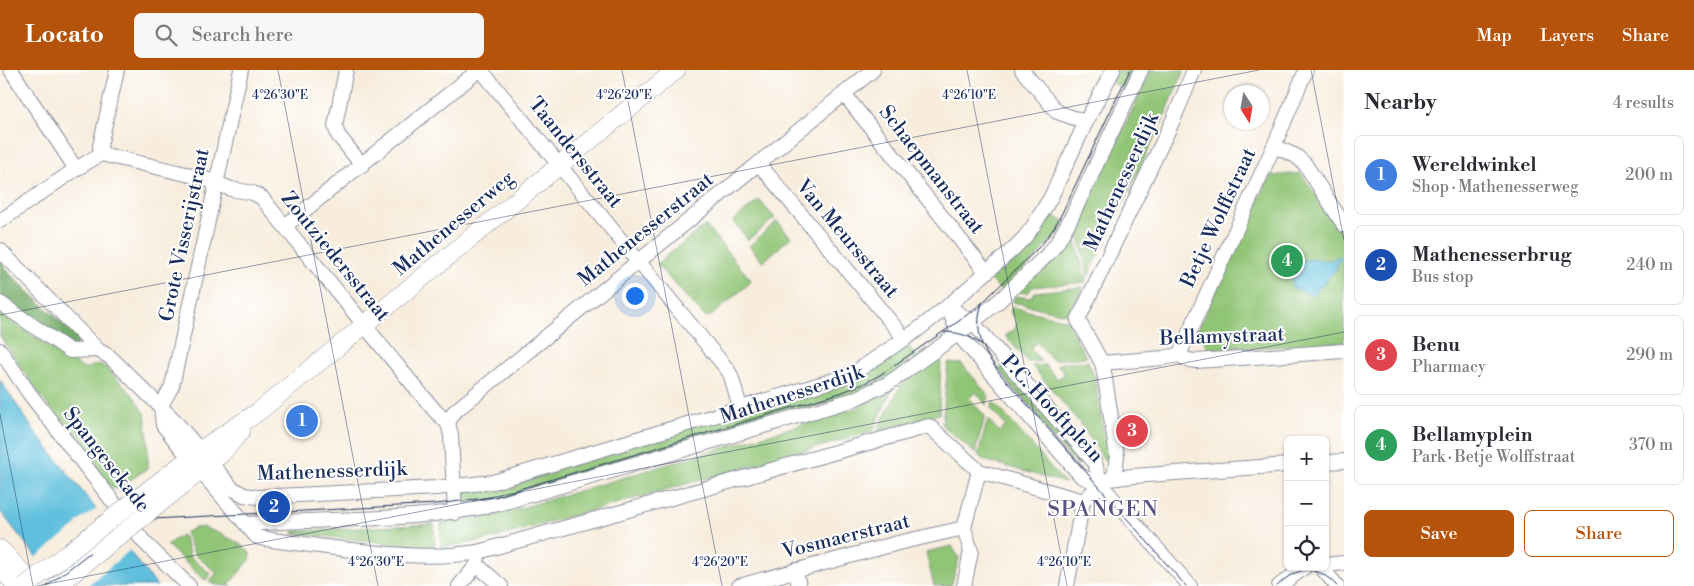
<!DOCTYPE html>
<meta charset="utf-8">
<style>
:root{--surface:#fff;--page:#f7f7f7;--text:#2b2b33;--muted:#7c7c81;--line:#e1e1e2;--accent:#b45309}
body{margin:0;font-family:"Libre Bodoni",serif;background:var(--page);color:var(--text)}
.controls{position:absolute;right:15px;bottom:15px;display:grid;overflow:hidden;border-radius:8px;box-shadow:0 1px 4px #0004}
.controls button{width:45px;height:45px;display:grid;place-items:center;padding:0;border:0;border-bottom:1px solid var(--line);background:var(--surface);color:var(--text);font:25px sans-serif}
.compass{position:absolute;left:1224px;top:15px;width:45px;height:45px;border-radius:50%;background:var(--surface);box-shadow:0 1px 4px #0004;rotate:169deg}
.you{position:absolute;left:634px;top:225px;width:18px;height:18px;margin:-12px;border:4px solid #fff;border-radius:50%;background:#1a73e8;box-shadow:0 0 0 8px #1a73e833}
.badge{display:grid;place-items:center;width:32px;height:32px;border-radius:50%;background:var(--accent);color:#fff;font-size:16px;font-weight:700}
.pin{position:absolute;translate:-50% -50%;border:2px solid #fff;box-shadow:0 1px 5px #0006}
.list{margin:0;padding:0;list-style:none}
h2{display:flex;justify-content:space-between;align-items:center;height:65px;margin:0;padding:0 20px;font-size:21px}
h2 small{font-size:16px;font-weight:400;color:var(--muted)}
.list li{display:grid;grid-template-columns:32px 1fr auto;gap:15px;align-items:center;box-sizing:border-box;height:80px;margin:0 10px 10px;padding:0 10px;border:1px solid var(--line);border-radius:8px}
.list b{display:block;font-size:19px;white-space:nowrap}
.list p{margin:0;font-size:16px;white-space:nowrap;color:var(--muted)}
.list em{font-size:16px;font-style:normal;color:var(--muted)}
.actions{display:flex;gap:10px;padding:15px 20px}
.actions a{flex:1;padding:11px 0;border:1px solid var(--accent);border-radius:8px;text-align:center;font-size:18px;color:var(--accent)}
.actions .main{background:var(--accent);color:#fff}
.icon{flex:none;width:28px;height:28px;fill:none;stroke:currentColor;stroke-width:2;stroke-linecap:round;stroke-linejoin:round}
.map{position:relative;flex:none;width:1344px;height:516px;overflow:hidden}
header{display:flex;align-items:center;gap:30px;box-sizing:border-box;height:70px;padding:0 25px;background:var(--accent);color:#fff}
header strong{font-size:24px}
nav{display:flex;gap:28px;margin-inline-start:auto;font-size:18px}
.search{width:350px;height:45px;background:var(--page);display:flex;align-items:center;gap:12px;box-sizing:border-box;padding:0 18px;border-radius:8px;color:var(--muted);font-size:19px}
main{display:flex}
aside{flex:1;background:var(--surface)}
.map>svg:first-child{display:block}
.green{fill:#91c576;stroke:#567a6a}
.forest{fill:#74aa67;stroke:#486c62}
.water{fill:#5fbfdd;stroke:#3d779e}
.pier{fill:#f8eddd}
.lines{fill:none;stroke-linecap:round;stroke-linejoin:round}
.minor-casing{stroke:#8a8e9e;stroke-width:16}
.tertiary-casing{stroke:#8a8e9e;stroke-width:19}
.minor{stroke:#fff;stroke-width:14}
.tertiary{stroke:#fff;stroke-width:18}
.tram{stroke:#1b2f5e;stroke-width:1}
.tertiary-bridge-casing{stroke:#8a8e9e;stroke-width:19;stroke-linecap:butt}
.tertiary-bridge{stroke:#fff;stroke-width:18}
.ticks{fill:none;stroke:#1b2f5e;stroke-width:1;stroke-opacity:0.45}
.labels{text-anchor:middle;dominant-baseline:central;stroke-width:4;stroke-linejoin:round;paint-order:stroke}
.street-label{font-size:20px;fill:#1b2f5e;stroke:#fff}
.quarter-label{font-size:22px;letter-spacing:1px;fill:#5c5283;stroke:#fff}
.ticks-label{font-size:12px;text-anchor:middle;fill:#1b2f5e;stroke:#fff;stroke-width:4;stroke-linejoin:round;paint-order:stroke}
</style>
<header>
<strong>Locato</strong>
<div class="search"><svg class="icon" aria-label="search" viewBox="0 0 24 24"><circle cx="10" cy="10" r="6"/><path d="M15 15l6 6"/></svg>Search here</div>
<nav><a>Map</a><a>Layers</a><a>Share</a></nav>
</header>
<main>
<div class="map">
<svg width="1344" height="516" viewBox="0 0 1344 516">
<rect width="100%" height="100%" fill="#fff"/>
<filter id="ink" filterUnits="userSpaceOnUse"><feTurbulence type="fractalNoise" baseFrequency=".02" numOctaves="2"/><feDisplacementMap in="SourceGraphic" scale="10" xChannelSelector="R" yChannelSelector="G"/><feConvolveMatrix kernelMatrix="1 2 1 2 8 2 1 2 1" color-interpolation-filters="sRGB"/></filter>
<filter id="wash" filterUnits="userSpaceOnUse"><feTurbulence type="fractalNoise" baseFrequency=".0096" numOctaves="4" result="noise"/><feDisplacementMap in="SourceGraphic" scale="20" xChannelSelector="R" yChannelSelector="G"/><feGaussianBlur stdDeviation="1.12" result="paint"/><feColorMatrix in="noise" values="0 0 0 0 0 0 0 0 0 0 0 0 0 0 0 0 0 1.4 0 .05"/><feComposite in="paint" operator="in"/></filter>
<g filter="url(#wash)">
<rect width="100%" height="100%" fill="#f8eddd"/>
<!-- green -->
<g class="green">
<path d="M1118,0H1135L1127,20L1111,12Z"/>
<path d="M1151,0H1184L1166,43L1088,207L1077,157Z"/>
<path d="M1301,103L1344,167V272L1210,281L1197,261L1270,106Z"/>
<path d="M759,130L775,148L748,170L733,151Z"/>
<path d="M1047,143L1065,152L1058,164L1003,222L988,208L998,199L1002,202L1005,199L1002,195L1011,186L1015,190L1018,187L1015,183Z"/>
<path d="M777,151L791,167L763,192L749,176Z"/>
<path d="M704,156H706L751,210V212L711,246L705,247L658,196V193Z"/>
<path d="M1074,163L1086,212L1032,217L1028,223L1018,222L1062,180Z"/>
<path d="M1083,217L1070,245L1013,232L1015,226L1030,228L1035,222Z"/>
<path d="M1012,237L1070,251L1071,259L1086,287L1053,290L1037,272L1030,278L1041,291L1028,292L1008,269V267L1005,266L1008,265L1009,262L1015,260L1017,251L1010,243Z"/>
<path d="M0,244L84,299L99,294L106,297L132,324L145,343L148,369V398L117,419L111,417L39,324L0,266Z"/>
<path d="M906,274L918,288L915,291L912,287L908,289L910,294L860,323L496,432L464,434C460,429 461,424 465,420L847,311Z"/>
<path d="M936,291H941L939,344L878,361V359L902,313Z"/>
<path d="M1088,291L1095,308L1107,383L1105,391L1079,352L1032,296L1045,295L1057,309L1065,304L1057,294Z"/>
<path d="M948,293L962,294L989,326L986,335L976,322L969,328L985,346L975,383L942,355Z"/>
<path d="M1004,295L1073,375L1071,378L1083,391L1077,395L996,303Z"/>
<path d="M893,318L872,362L494,468L465,474L441,477V453L501,444L857,338Z"/>
<path d="M993,331L1065,413L984,390L978,385L988,349L999,362L1006,356L991,339Z"/>
<path d="M434,454L435,478L292,463L296,460L302,461Z"/>
<path d="M203,457C212,460 245,474 249,482C251,485 250,487 250,490L229,514L232,516C224,516 215,516 209,512L216,504L215,501L195,485L185,463L194,458Z"/>
<path d="M181,465L184,467L190,487L211,504L206,510L202,508C190,497 179,486 167,475Z"/>
<path d="M952,476L959,488L951,516H934L926,482Z"/>
</g>
<!-- forest -->
<path class="forest" d="M0,189L10,204L80,270L75,277L0,227Z"/>
<!-- water -->
<g class="water">
<path d="M1339,186L1342,189L1336,194L1338,197L1313,225L1291,217L1294,191L1318,189L1319,191L1332,190Z"/>
<path d="M0,310L33,359L157,516H59L0,441Z"/>
</g>
<!-- pier -->
<path class="pier" d="M98,438L131,479L87,516H56L34,489L77,455L76,453Z"/>
</g>
<g filter="url(#ink)">
<g class="lines">
<defs>
<g id="minor">
<path d="M11,0L76,99"/>
<path d="M346,0L335,56L338,65L362,95"/>
<path d="M481,0L727,299L731,306L740,337"/>
<path d="M1022,0L1057,42L1086,52"/>
<path d="M844,24L986,202"/>
<path d="M1274,76L1296,86L1305,94L1344,155"/>
<path d="M101,84L100,76L117,0"/>
<path d="M759,94L905,269"/>
<path d="M0,151L76,99L101,84L203,108L231,119L253,123L262,128C320,200 377,272 436,342L448,353"/>
<path d="M285,156L479,0"/>
<path d="M0,180L98,280L110,287L174,350L232,418L244,425L257,427L436,418L493,412L841,308L854,303L916,261L948,236L1012,180L1025,167L1034,155L1051,127L1086,52L1113,0"/>
<path d="M0,233L70,281L98,280"/>
<path d="M948,236L958,264L1081,406L1101,415L1190,516"/>
<path d="M948,236L973,253L1095,393L1101,415"/>
<path d="M0,280L29,323L144,472L189,516"/>
<path d="M1179,285L1274,76L1306,0"/>
<path d="M1102,293L1163,288L1179,285L1188,290L1196,291L1344,281"/>
<path d="M161,336L163,355L190,389L256,466L260,468C290,473 321,476 351,480C394,485 435,489 478,482L929,356L979,401L1083,431"/>
<path d="M161,336L172,316L241,0"/>
<path d="M448,353L454,342L873,0"/>
<path d="M448,353L451,365L455,443"/>
<path d="M1325,392L1344,391"/>
<path d="M1114,408L1117,386L1104,302L1102,293L1078,250L1174,48L1194,0"/>
<path d="M247,454C331,448 416,452 499,434L852,330L889,313L959,263L999,231L1048,184L1057,173L1071,148L1141,0"/>
<path d="M478,482L477,495L501,516"/>
<path d="M1325,495L1344,493"/>
<path d="M1321,497L1337,516"/>
<path d="M795,500L799,516"/>
<path d="M459,516L477,495"/>
<path d="M739,516L898,473L964,458"/>
<path d="M964,516L971,481L964,458L979,401"/>
<path d="M1067,516L1083,431L1099,416L1110,409L1133,406L1288,395"/>
<path d="M1279,516L1305,497"/>
</g>
<g id="tertiary">
<path d="M137,429L199,381L258,342L676,0"/>
<path d="M148,443L221,384L241,361"/>
<path d="M0,479L35,516"/>
<path d="M67,484L87,468"/>
<path d="M0,496L16,516"/>
<path d="M57,516L99,482"/>
</g>
</defs>
<!-- minor casing -->
<use href="#minor" class="minor-casing"/>
<!-- tertiary casing -->
<use href="#tertiary" class="tertiary-casing"/>
<!-- minor -->
<use href="#minor" class="minor"/>
<!-- tertiary -->
<use href="#tertiary" class="tertiary"/>
<!-- tram -->
<g class="tram">
<path d="M982,233C973,262 983,282 1001,305L1186,516"/>
<path d="M943,262C959,262 972,266 984,277"/>
<path d="M47,516L115,463C127,454 138,450 153,449L436,434L493,427L840,323L863,314L880,305L959,251L982,233L1042,174L1054,158L1062,143L1130,0"/>
<path d="M1277,516C1297,496 1317,494 1337,516"/>
</g>
<defs>
<g id="tertiary-bridge">
<path d="M87,468L137,429"/>
<path d="M99,482L148,443"/>
<path d="M25,516L67,484"/>
</g>
</defs>
<!-- tertiary-bridge casing -->
<use href="#tertiary-bridge" class="tertiary-bridge-casing"/>
<!-- tertiary-bridge -->
<use href="#tertiary-bridge" class="tertiary-bridge"/>
</g>
</g>
<!-- ticks -->
<path class="ticks" d="M278,0L378,516M622,0L722,516M967,0L1067,516M1311,0L1344,170M0,245L1259,0M0,344L33,516M37,516L1344,262"/>
<g class="labels">
<!-- street labels -->
<g class="street-label">
<text transform="translate(575 83) rotate(51)">Taandersstraat</text>
<text transform="translate(931 100) rotate(52)">Schaepmanstraat</text>
<text transform="translate(1122 112) rotate(-65)">Mathenesserdijk</text>
<text transform="translate(1219 148) rotate(-65)">Betje Wolffstraat</text>
<text transform="translate(454 154) rotate(-40)">Mathenesserweg</text>
<text transform="translate(646 160) rotate(-39)">Mathenesserstraat</text>
<text transform="translate(185 165) rotate(-78)">Grote Visserijstraat</text>
<text transform="translate(847 169) rotate(50)">Van Meursstraat</text>
<text transform="translate(335 187) rotate(51)">Zoutziedersstraat</text>
<text transform="translate(1222 267) rotate(-2)">Bellamystraat</text>
<text transform="translate(792 325) rotate(-18)">Mathenesserdijk</text>
<text transform="translate(1052 339) rotate(47)">P.C. Hooftplein</text>
<text transform="translate(106 390) rotate(52)">Spangesekade</text>
<text transform="translate(332 402) rotate(-2)">Mathenesserdijk</text>
<text transform="translate(846 467) rotate(-14)">Vosmaerstraat</text>
</g>
<!-- quarter labels -->
<g class="quarter-label">
<text x="1103" y="439">SPANGEN</text>
</g>
</g>
<g class="ticks-label">
<text x="280" y="29">4°26'30"E</text>
<text x="624" y="29">4°26'20"E</text>
<text x="969" y="29">4°26'10"E</text>
<text x="376" y="496">4°26'30"E</text>
<text x="720" y="496">4°26'20"E</text>
<text x="1064" y="496">4°26'10"E</text>
</g>
</svg>
<div class="controls">
<button>+</button>
<button>−</button>
<button><svg class="icon" aria-label="locate" viewBox="0 0 24 24"><circle cx="12" cy="12" r="6"/><path d="M12 2v4M12 18v4M2 12h4M18 12h4"/></svg></button>
</div>
<svg class="compass" viewBox="-18 -18 36 36"><path d="M0-13l5 13h-10z" fill="#e53935"/><path d="M0 13l5-13h-10z" fill="#7c7c81"/></svg>
<div class="you"></div>
<div class="pin badge" style="left:302px;top:351px;background:#3f7fe0">1</div>
<div class="pin badge" style="left:274px;top:437px;background:#1a4fb4">2</div>
<div class="pin badge" style="left:1132px;top:361px;background:#e0444e">3</div>
<div class="pin badge" style="left:1287px;top:191px;background:#2e9e5b">4</div>
</div>
<aside>
<h2>Nearby<small>4 results</small></h2>
<ul class="list">
<li><span class="badge" style="background:#3f7fe0">1</span><div><b>Wereldwinkel</b><p>Shop · Mathenesserweg</p></div><em>200 m</em></li>
<li><span class="badge" style="background:#1a4fb4">2</span><div><b>Mathenesserbrug</b><p>Bus stop</p></div><em>240 m</em></li>
<li><span class="badge" style="background:#e0444e">3</span><div><b>Benu</b><p>Pharmacy</p></div><em>290 m</em></li>
<li><span class="badge" style="background:#2e9e5b">4</span><div><b>Bellamyplein</b><p>Park · Betje Wolffstraat</p></div><em>370 m</em></li>
</ul>
<div class="actions"><a class="main">Save</a><a>Share</a></div>
</aside>
</main>
